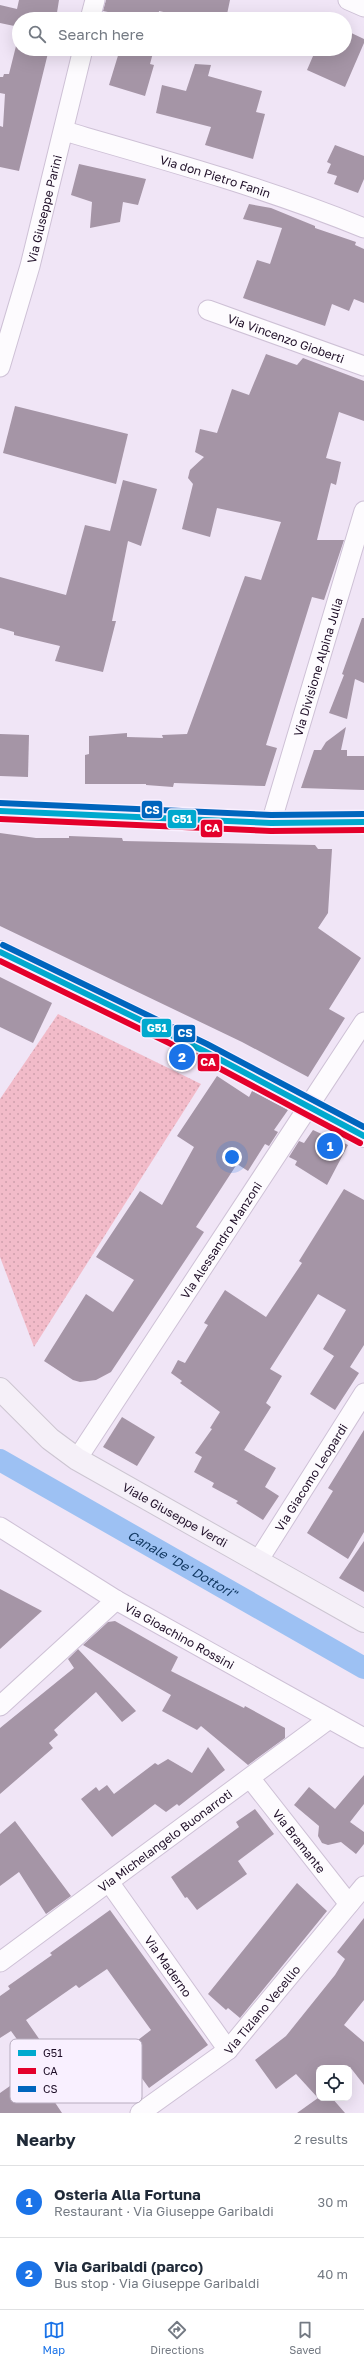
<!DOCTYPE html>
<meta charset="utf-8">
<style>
:root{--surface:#fff;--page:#f2f2f3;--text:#1f2937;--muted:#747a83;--line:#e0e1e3;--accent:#1a73e8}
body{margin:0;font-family:"Golos Text",sans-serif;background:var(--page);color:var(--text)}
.controls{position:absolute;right:12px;bottom:12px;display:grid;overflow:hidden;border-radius:8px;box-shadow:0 4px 16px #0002}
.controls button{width:36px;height:36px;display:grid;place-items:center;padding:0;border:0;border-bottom:1px solid var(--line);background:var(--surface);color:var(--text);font:20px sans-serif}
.you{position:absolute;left:232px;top:1157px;width:14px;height:14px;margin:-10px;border:3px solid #fff;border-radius:50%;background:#1a73e8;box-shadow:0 0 0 6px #1a73e833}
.badge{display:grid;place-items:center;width:26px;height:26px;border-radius:50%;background:var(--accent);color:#fff;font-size:13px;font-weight:700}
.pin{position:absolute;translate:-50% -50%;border:2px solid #fff;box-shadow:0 1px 4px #0006}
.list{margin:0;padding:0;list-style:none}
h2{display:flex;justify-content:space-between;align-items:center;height:52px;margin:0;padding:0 16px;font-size:17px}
h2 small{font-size:13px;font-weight:400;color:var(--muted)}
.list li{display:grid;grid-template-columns:26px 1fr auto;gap:12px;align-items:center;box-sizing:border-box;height:72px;padding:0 16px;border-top:1px solid var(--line)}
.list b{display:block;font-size:15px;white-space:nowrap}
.list p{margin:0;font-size:13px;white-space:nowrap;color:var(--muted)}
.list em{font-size:13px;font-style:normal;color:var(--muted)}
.icon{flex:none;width:22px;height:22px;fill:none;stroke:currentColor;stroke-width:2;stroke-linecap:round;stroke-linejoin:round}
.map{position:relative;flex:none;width:364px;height:2113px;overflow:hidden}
.search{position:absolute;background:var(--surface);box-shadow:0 4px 16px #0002;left:12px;right:12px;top:12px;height:44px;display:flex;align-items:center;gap:10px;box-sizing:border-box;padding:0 14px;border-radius:22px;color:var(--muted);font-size:15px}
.sheet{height:196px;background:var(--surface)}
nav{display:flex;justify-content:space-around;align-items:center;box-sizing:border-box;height:56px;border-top:1px solid var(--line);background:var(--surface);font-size:11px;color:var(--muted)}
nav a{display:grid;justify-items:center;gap:2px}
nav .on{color:var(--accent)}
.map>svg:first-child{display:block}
.park{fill:url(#park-dots)}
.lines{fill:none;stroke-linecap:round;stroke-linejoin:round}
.canal{stroke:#9dc1f3;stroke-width:22}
.building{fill:#a595a6}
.street-casing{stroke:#cec1d6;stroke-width:21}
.secondary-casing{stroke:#cec1d6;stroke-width:24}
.primary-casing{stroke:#ccc5d1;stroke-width:24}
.street{stroke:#fdfbfe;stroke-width:19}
.secondary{stroke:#fdfbfe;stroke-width:22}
.primary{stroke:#f5f0f8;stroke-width:22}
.bus-1-casing{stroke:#f9f0ff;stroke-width:9}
.bus-2-casing{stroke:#f9f0ff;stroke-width:9}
.bus-3-casing{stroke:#f9f0ff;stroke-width:9}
.bus-1{stroke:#00a9ce;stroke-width:6}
.bus-2{stroke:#e4002b;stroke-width:6}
.bus-3{stroke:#0065bd;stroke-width:6}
.labels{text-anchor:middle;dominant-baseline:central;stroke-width:4;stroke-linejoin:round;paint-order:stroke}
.street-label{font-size:12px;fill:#1e0e27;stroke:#f9f0ff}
.water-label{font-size:13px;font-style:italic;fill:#0d345d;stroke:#f9f0ff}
.key{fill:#f9f0ff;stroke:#b7acbe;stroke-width:1}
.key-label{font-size:11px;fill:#1e0e27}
.line-badge{stroke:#f9f0ff;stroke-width:1.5}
.badge-label{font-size:11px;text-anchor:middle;font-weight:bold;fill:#fff}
</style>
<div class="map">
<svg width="364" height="2113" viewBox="0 0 364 2113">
<defs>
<pattern id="park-dots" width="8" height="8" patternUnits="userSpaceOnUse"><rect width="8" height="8" fill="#f2bbc9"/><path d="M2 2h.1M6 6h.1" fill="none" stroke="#cfa0ad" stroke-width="1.8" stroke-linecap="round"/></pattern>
</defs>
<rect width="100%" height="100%" fill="#f0e5f6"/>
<!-- park -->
<path class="park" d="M58,1014L201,1084L34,1347L0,1257V1099Z"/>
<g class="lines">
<!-- canal -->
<path class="canal" id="s1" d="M0,1460L364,1668"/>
</g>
<!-- building -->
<g class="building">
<path d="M19,0H59L56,19H19V27L0,23V5L17,9Z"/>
<path d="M106,0H230L226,19H195L159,11L158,19H142L103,11Z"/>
<path d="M345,30L364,39V43L345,87L307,70L316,49H345Z"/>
<path d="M19,34V49H49L19,171L0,167V126L3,127L5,94L0,93V77H3L4,74H9Z"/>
<path d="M120,49H154L150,64L154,65L145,96L109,85Z"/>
<path d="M195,64L211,65L208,76L262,91L256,112L265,114L253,159L205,145L211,127L156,113L162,85L186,91Z"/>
<path d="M335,145L364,156V179L358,193L334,184L337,176L327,173L331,164L327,162Z"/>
<path d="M79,164L146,179L138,205L123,202L120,222L90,228L92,202L71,195Z"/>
<path d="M249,204L271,208L315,226V228L356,242L355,245L364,249V303L354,299L349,311L332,304L325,326L243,298L257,260L270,264L282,228L243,219Z"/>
<path d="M266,354L297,365L303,358L364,381V421L339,412L326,458L341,462L336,485L331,483L317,540H344L324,600L312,597L266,745L277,748L265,786L174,783L173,787L146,785V784H85V755L89,754V736L127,733V737L163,738L162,735L187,734L245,576L261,580L281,522L217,508L210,537L182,529L193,484L188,478L190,470L204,457L195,452L200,429L217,433L232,389L249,395Z"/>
<path d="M15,406L128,434L116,484L3,453Z"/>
<path d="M123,480L157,489L141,546L128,541L112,621H116L103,672L55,661L60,646L14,635V632L0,628V577L66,595L85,525L110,531Z"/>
<path d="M362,618H364V683L355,679L347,719L329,713L344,675L342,674Z"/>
<path d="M346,727L341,750H347V756H364V790L301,788L314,750H321L326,742Z"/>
<path d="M0,734L29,735L28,777L0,776Z"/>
<path d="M0,833L36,838H69V836L122,838L123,841L315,845L318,849H332L328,913L318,928L361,958L329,1009L345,1018L308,1077L242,1042L0,926Z"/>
<path d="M0,977L52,1003L33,1043L0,1027Z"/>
<path d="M217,1076L249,1097L252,1091L288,1110L274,1130L278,1132L269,1146L265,1144L248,1171L237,1164L196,1227L204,1232L111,1372L96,1380L80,1382L73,1380L44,1361L86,1294L113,1312L134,1280L96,1257L140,1191L162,1205L194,1147L177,1136Z"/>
<path d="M313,1130L326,1136L327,1134L348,1145L327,1185L295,1165L297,1161L289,1157L299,1141L304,1143Z"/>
<path d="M344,1189L364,1200V1345L350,1367L359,1373L335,1410L310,1394L334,1356L323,1349L346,1310L318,1294L270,1369L282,1376L266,1403L271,1407L244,1450L276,1468L265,1487L279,1496L263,1520L236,1503L238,1501L212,1487L214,1483L194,1472L202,1457L195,1453L212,1429L210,1428L220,1412L180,1383L182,1381L171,1373L178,1360L185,1363L208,1325L204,1323L225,1290L266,1317L302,1263L299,1261Z"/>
<path d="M122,1417L155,1437L137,1466L103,1447Z"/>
<path d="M364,1430V1532L348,1559L307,1533L333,1491L328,1488Z"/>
<path d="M364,1541V1592L339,1578Z"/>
<path d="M0,1589L42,1611L0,1649Z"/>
<path d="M115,1621L178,1657L171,1671L244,1708L245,1706L285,1728V1738L248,1765L201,1726L197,1730L162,1711L171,1695L83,1645L108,1622Z"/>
<path d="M78,1649L136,1711L122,1722L96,1692L54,1730L58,1735L49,1743L53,1748L0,1794V1728L74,1668L68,1659Z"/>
<path d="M208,1747L225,1770L179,1806L177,1804L166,1812L155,1804L112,1837L81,1799L96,1787L99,1791L107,1785L114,1794L155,1763L158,1765L168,1759L192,1773Z"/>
<path d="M364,1775V1804L350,1822L364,1832V1844L356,1854L341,1842L328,1845L322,1843L318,1836L319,1826L294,1805L309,1787L335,1809Z"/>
<path d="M255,1809L274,1834L238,1861L247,1874L197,1910L187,1897L185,1898L171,1877L239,1827L236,1822Z"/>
<path d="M15,1821L71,1896L46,1914L19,1872L0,1886V1834Z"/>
<path d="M297,1883L327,1911L240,2018L228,2008L226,2010L208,1994Z"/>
<path d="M110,1910L208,2045L149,2088L125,2055L126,2053L125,2050L151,2030L107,1969L79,1988L76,1985L26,2020L69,2082L50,2095L62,2113H0V2093L37,2067L11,2031L0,2038V1996L10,1989L8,1986L52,1955L50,1953Z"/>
<path d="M364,1918V2000L344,2025L364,2042V2085L350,2067L319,2068V2098H332L345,2113H297L318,2098L296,2074L276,2089L255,2060L286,2036L335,1975L345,1959L337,1952Z"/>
</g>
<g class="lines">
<defs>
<g id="street">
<path d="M348,0L364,7"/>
<path d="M90,19L95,0"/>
<path id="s2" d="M64,131C165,160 266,188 364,228"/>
<path id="s3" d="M208,310L364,366"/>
<path id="s4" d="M0,367L30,266L83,49"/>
<path id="s5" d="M271,823L364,511"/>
<path id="s6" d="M77,1459L364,1022"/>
<path id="s7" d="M0,1527L116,1600L364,1738"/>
<path id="s8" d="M258,1561L364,1393"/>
<path d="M0,1706L116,1600"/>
<path id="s9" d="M250,1778L349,1904"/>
<path id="s10" d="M109,1882L228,2050"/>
<path id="s11" d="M0,1962L329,1719"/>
<path id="s12" d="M140,2113L228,2050L364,1886"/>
</g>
<g id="secondary">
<path d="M0,811L271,823L364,822"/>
<path d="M0,952L204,1051L364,1136"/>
</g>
<g id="primary">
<path id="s13" d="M0,1389L50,1439L77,1459L364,1621"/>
</g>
</defs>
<!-- street casing -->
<use href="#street" class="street-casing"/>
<!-- secondary casing -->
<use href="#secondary" class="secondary-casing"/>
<!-- primary casing -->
<use href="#primary" class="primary-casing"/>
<!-- street -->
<use href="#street" class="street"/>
<!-- secondary -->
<use href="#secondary" class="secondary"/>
<!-- primary -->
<use href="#primary" class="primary"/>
<defs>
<g id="bus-1">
<path d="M0,811L271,823L364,822"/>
<path d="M0,952L204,1051L364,1136"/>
</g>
<g id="bus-2">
<path d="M0,819L271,831L364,830"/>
<path d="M0,961L200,1058L360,1143"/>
</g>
<g id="bus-3">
<path d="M0,803L271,815L364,814"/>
<path d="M3,945L207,1044L364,1127"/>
</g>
</defs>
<!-- bus-1 casing -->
<use href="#bus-1" class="bus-1-casing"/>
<!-- bus-2 casing -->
<use href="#bus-2" class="bus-2-casing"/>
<!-- bus-3 casing -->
<use href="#bus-3" class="bus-3-casing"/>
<!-- bus-1 -->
<use href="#bus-1" class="bus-1"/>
<!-- bus-2 -->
<use href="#bus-2" class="bus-2"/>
<!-- bus-3 -->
<use href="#bus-3" class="bus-3"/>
</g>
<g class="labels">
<!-- street labels -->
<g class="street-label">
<text stroke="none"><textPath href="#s2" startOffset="158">Via don Pietro Fanin</textPath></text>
<text stroke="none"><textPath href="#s4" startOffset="164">Via Giuseppe Parini</textPath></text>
<text stroke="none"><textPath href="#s3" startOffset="83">Via Vincenzo Gioberti</textPath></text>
<text stroke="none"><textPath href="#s5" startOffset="163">Via Divisione Alpina Julia</textPath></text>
<text stroke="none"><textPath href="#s6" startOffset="262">Via Alessandro Manzoni</textPath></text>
<text stroke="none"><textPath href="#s8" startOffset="99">Via Giacomo Leopardi</textPath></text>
<text stroke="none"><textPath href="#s13" startOffset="217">Viale Giuseppe Verdi</textPath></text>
<text stroke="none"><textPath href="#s7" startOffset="210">Via Gioachino Rossini</textPath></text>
<text stroke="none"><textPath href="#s11" startOffset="205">Via Michelangelo Buonarroti</textPath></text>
<text stroke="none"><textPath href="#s9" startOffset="80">Via Bramante</textPath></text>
<text stroke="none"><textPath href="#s10" startOffset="103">Via Maderno</textPath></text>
<text stroke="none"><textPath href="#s12" startOffset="161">Via Tiziano Vecellio</textPath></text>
</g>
<!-- water labels -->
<g class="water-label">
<text stroke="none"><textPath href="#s1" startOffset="210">Canale "De' Dottori"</textPath></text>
</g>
</g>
<!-- legend -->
<rect x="10" y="2039" width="132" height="64" rx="6" class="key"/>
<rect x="18" y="2050" width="18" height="6" fill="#00a9ce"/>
<rect x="18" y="2068" width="18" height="6" fill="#e4002b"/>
<rect x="18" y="2086" width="18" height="6" fill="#0065bd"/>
<g class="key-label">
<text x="43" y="2057">G51</text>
<text x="43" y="2075">CA</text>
<text x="43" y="2093">CS</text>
</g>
<g class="line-badge">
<rect x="141" y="800" width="22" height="19" rx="4" fill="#0065bd"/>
<rect x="167" y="809" width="30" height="20" rx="4" fill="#00a9ce"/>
<rect x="200" y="819" width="23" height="19" rx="4" fill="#e4002b"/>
<rect x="141" y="1018" width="31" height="20" rx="4" fill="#00a9ce"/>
<rect x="173" y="1024" width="23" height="19" rx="4" fill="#0065bd"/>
<rect x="197" y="1053" width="23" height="19" rx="4" fill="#e4002b"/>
</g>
<g class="badge-label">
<text x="152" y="814">CS</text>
<text x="182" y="823">G51</text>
<text x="212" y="832">CA</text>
<text x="157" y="1032">G51</text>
<text x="185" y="1037">CS</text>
<text x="208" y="1066">CA</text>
</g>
</svg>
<div class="controls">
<button><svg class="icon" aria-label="locate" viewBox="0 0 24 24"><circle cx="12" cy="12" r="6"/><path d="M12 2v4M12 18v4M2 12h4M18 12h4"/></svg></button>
</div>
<div class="you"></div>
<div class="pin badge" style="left:330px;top:1146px">1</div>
<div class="pin badge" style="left:182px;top:1057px">2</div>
<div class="search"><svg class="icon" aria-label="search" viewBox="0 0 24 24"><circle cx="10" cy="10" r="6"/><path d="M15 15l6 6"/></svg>Search here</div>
</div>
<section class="sheet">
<h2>Nearby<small>2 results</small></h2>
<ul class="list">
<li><span class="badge">1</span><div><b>Osteria Alla Fortuna</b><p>Restaurant · Via Giuseppe Garibaldi</p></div><em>30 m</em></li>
<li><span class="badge">2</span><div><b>Via Garibaldi (parco)</b><p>Bus stop · Via Giuseppe Garibaldi</p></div><em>40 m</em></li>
</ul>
</section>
<nav>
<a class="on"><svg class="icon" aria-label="map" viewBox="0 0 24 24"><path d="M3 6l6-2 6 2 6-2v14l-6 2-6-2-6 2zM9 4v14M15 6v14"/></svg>Map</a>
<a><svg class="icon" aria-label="directions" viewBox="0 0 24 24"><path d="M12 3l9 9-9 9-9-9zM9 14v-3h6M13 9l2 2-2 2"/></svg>Directions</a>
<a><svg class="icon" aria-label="saved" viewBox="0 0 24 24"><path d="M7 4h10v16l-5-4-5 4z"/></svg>Saved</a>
</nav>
